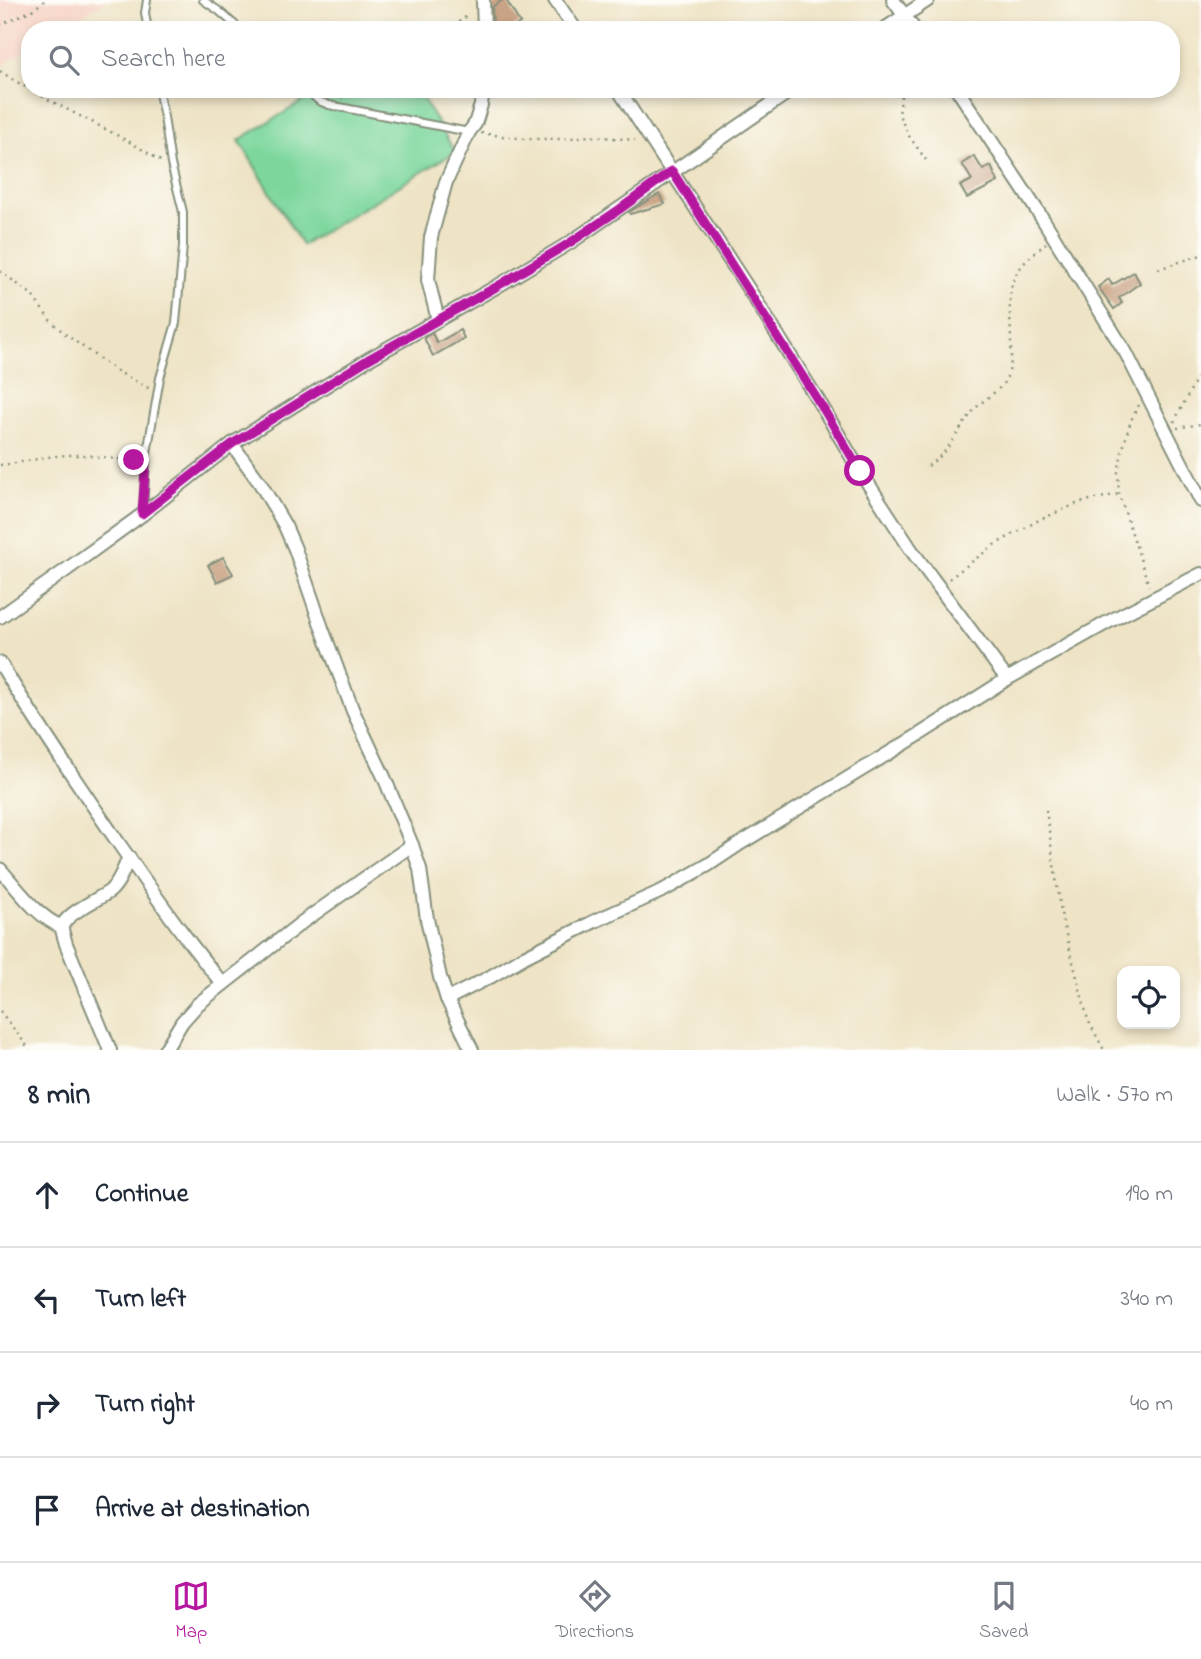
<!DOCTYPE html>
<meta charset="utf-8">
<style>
:root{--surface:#fff;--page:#f6f6f7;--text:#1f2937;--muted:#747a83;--line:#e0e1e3;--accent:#b5179e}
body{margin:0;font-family:"Indie Flower",sans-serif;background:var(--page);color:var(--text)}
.controls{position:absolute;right:21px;bottom:21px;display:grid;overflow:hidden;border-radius:14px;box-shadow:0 4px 10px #0003}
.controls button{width:63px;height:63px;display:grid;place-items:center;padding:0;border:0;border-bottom:2px solid var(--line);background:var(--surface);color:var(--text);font:35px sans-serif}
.stop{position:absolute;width:21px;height:21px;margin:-16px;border:5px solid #b5179e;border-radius:50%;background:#fff}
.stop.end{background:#b5179e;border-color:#fff;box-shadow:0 2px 7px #0008}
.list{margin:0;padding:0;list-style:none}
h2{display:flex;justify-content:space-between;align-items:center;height:91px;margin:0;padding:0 28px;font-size:30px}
h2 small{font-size:23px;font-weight:400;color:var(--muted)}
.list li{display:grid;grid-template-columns:46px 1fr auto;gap:21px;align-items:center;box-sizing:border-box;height:105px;padding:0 28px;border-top:2px solid var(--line)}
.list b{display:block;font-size:26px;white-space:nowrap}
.list em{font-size:23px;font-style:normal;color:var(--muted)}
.icon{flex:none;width:38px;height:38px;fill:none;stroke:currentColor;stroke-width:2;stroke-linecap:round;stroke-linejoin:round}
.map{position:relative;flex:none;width:1201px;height:1050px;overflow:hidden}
.search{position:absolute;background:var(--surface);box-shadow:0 4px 10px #0003;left:21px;right:21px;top:21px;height:77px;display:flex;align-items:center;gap:18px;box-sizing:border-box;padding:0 24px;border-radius:28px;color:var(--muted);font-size:26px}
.sheet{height:511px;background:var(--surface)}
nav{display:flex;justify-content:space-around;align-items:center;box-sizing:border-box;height:98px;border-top:2px solid var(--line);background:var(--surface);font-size:19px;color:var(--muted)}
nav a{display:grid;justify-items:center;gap:4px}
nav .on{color:var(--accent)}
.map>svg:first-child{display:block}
.built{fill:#f6d2c4}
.green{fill:#7dd79d;stroke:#4e8a68;stroke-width:2}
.building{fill:#c9a385}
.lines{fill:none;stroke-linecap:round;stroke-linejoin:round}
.service-casing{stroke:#86907c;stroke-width:10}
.minor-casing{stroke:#86907c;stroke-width:16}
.path{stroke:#86907c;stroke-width:2.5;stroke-dasharray:2 5;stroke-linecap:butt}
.service{stroke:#fff;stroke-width:6}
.minor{stroke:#fff;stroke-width:12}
.route{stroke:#b5179e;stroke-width:9}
</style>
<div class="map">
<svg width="1201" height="1050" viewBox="0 0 1201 1050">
<rect width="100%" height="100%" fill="#fdfcf7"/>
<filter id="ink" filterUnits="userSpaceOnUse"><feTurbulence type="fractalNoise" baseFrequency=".0143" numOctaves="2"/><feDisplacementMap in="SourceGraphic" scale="14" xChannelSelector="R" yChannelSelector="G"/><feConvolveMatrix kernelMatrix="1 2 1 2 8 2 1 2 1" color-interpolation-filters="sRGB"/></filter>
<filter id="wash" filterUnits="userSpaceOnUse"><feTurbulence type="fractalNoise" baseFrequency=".00686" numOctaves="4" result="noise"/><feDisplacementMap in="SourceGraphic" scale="28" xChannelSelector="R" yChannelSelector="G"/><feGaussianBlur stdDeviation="1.57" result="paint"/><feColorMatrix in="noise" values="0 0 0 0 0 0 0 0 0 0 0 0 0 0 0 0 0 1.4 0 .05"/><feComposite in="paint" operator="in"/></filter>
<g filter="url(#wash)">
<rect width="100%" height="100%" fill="#eee3c5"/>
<!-- built -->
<path class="built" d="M0,0H107L59,30H30V48L0,66Z"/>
<!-- green -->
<path class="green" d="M323,89H417L455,152L302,245L239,140Z"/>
<g id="blocks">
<!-- building -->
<g class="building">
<path d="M503,0H506L520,23L509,30H495L493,25L492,7Z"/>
<path d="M974,156L983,170L991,166L998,182L967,198L960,186L972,180L962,164Z"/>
<path d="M659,194L665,204L630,214L629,212Z"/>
<path d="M1134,272L1140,283L1119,298L1122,303L1114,309L1098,287L1109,279L1112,285Z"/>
<path d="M460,330L464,338L433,356L424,338L432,333L437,343Z"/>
<path d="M223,557L233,574L217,582L208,565Z"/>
</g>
</g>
</g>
<g filter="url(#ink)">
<use href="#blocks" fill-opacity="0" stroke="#86907c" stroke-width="2"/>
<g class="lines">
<defs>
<g id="service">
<path d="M147,0L145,13L148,30"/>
<path d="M203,0L219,11L241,30"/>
<path d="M305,89L319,101L329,105L469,132"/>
<path d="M143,511L146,459L160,378L176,323L183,246V212L171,164L164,117L158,89"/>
</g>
<g id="minor">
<path d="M483,0L484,30"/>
<path d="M555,0L576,30"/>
<path d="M893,0L915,30"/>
<path d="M883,30L928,0"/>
<path d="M618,89L755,299L824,410L860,471L912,551L1007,679"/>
<path d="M957,89L1044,221L1126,353L1201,501"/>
<path d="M438,320L428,280L431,237L446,182L469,132L475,124L481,105L483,89"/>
<path d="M232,444L260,483L285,526L295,549L322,628L353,711L384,777L412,845L420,869L427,919L440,977L447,999L472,1050"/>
<path d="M0,617L66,570L143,514L232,444L367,360L496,287L571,242L793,89"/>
<path d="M0,663C39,727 81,789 124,851C156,896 187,942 223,984"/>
<path d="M0,869C19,890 36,916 62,927"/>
<path d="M447,999L490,977L524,957L595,921L664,890L708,865L738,845L917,736L1007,679L1108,622L1201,574"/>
<path d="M110,1050L66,944C65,939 62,932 62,928C63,914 100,899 110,891C120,882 124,868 129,857"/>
<path d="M165,1050L182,1022L198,1004L301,923L412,845"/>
</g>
</defs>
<!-- service casing -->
<use href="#service" class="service-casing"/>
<!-- minor casing -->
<use href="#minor" class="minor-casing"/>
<!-- path -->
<g class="path">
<path d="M0,25L32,10L46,0"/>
<path d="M447,30L470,14"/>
<path d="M0,71C52,106 110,127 162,162"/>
<path d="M902,89L899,115L909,136L926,160"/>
<path d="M341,98L354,89"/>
<path d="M481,133L524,139H560L591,136L635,140"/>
<path d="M1158,269L1201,255"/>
<path d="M0,271L31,294L50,320L65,334L115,370L150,389"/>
<path d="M1139,405L1131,420L1122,452L1118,472L1119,494L1149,586"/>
<path d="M1174,422L1201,370"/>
<path d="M1177,428L1201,424"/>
<path d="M0,465C24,463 48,455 72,455C95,454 116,461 139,460"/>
<path d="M928,466C934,461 940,457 944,452C956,438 964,421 976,408C987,396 1003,390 1008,374C1012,364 1011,352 1011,342C1010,290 1002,278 1046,243"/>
<path d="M949,579L994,545L1039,520L1081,502L1119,494"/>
<path d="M1046,810L1062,919L1088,1020L1104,1050"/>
<path d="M0,1011L30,1050"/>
</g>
<!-- service -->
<use href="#service" class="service"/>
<!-- minor -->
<use href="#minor" class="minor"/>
</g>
</g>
<g class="lines" filter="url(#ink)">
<!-- route -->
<path class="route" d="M134,460L146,459L142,514L232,444L367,360L496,287L571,242L620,209L672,171L824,410L860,471"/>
</g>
</svg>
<div class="controls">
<button><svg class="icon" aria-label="locate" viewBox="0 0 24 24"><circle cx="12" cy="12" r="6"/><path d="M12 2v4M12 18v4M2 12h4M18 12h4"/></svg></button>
</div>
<div class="stop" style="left:860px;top:471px"></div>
<div class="stop end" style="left:134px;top:460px"></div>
<div class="search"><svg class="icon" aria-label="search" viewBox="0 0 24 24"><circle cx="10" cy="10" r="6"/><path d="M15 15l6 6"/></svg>Search here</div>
</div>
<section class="sheet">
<h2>8 min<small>Walk · 570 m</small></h2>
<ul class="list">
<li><svg class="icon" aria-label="ahead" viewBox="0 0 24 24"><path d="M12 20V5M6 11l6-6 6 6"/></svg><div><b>Continue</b></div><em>190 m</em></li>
<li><svg class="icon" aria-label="left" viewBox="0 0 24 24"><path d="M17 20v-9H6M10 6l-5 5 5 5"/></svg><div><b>Turn left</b></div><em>340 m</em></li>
<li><svg class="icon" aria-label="right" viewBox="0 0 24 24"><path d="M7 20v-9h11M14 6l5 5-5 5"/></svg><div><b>Turn right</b></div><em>40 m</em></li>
<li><svg class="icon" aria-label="arrive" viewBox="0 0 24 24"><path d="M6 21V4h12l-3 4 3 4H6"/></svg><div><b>Arrive at destination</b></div></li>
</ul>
</section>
<nav>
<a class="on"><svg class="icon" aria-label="map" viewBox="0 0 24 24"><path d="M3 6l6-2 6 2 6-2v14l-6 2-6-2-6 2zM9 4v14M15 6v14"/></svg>Map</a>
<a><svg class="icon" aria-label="directions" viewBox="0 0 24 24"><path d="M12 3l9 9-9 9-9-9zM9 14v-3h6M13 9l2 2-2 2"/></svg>Directions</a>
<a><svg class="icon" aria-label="saved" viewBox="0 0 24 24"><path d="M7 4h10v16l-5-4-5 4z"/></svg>Saved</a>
</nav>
